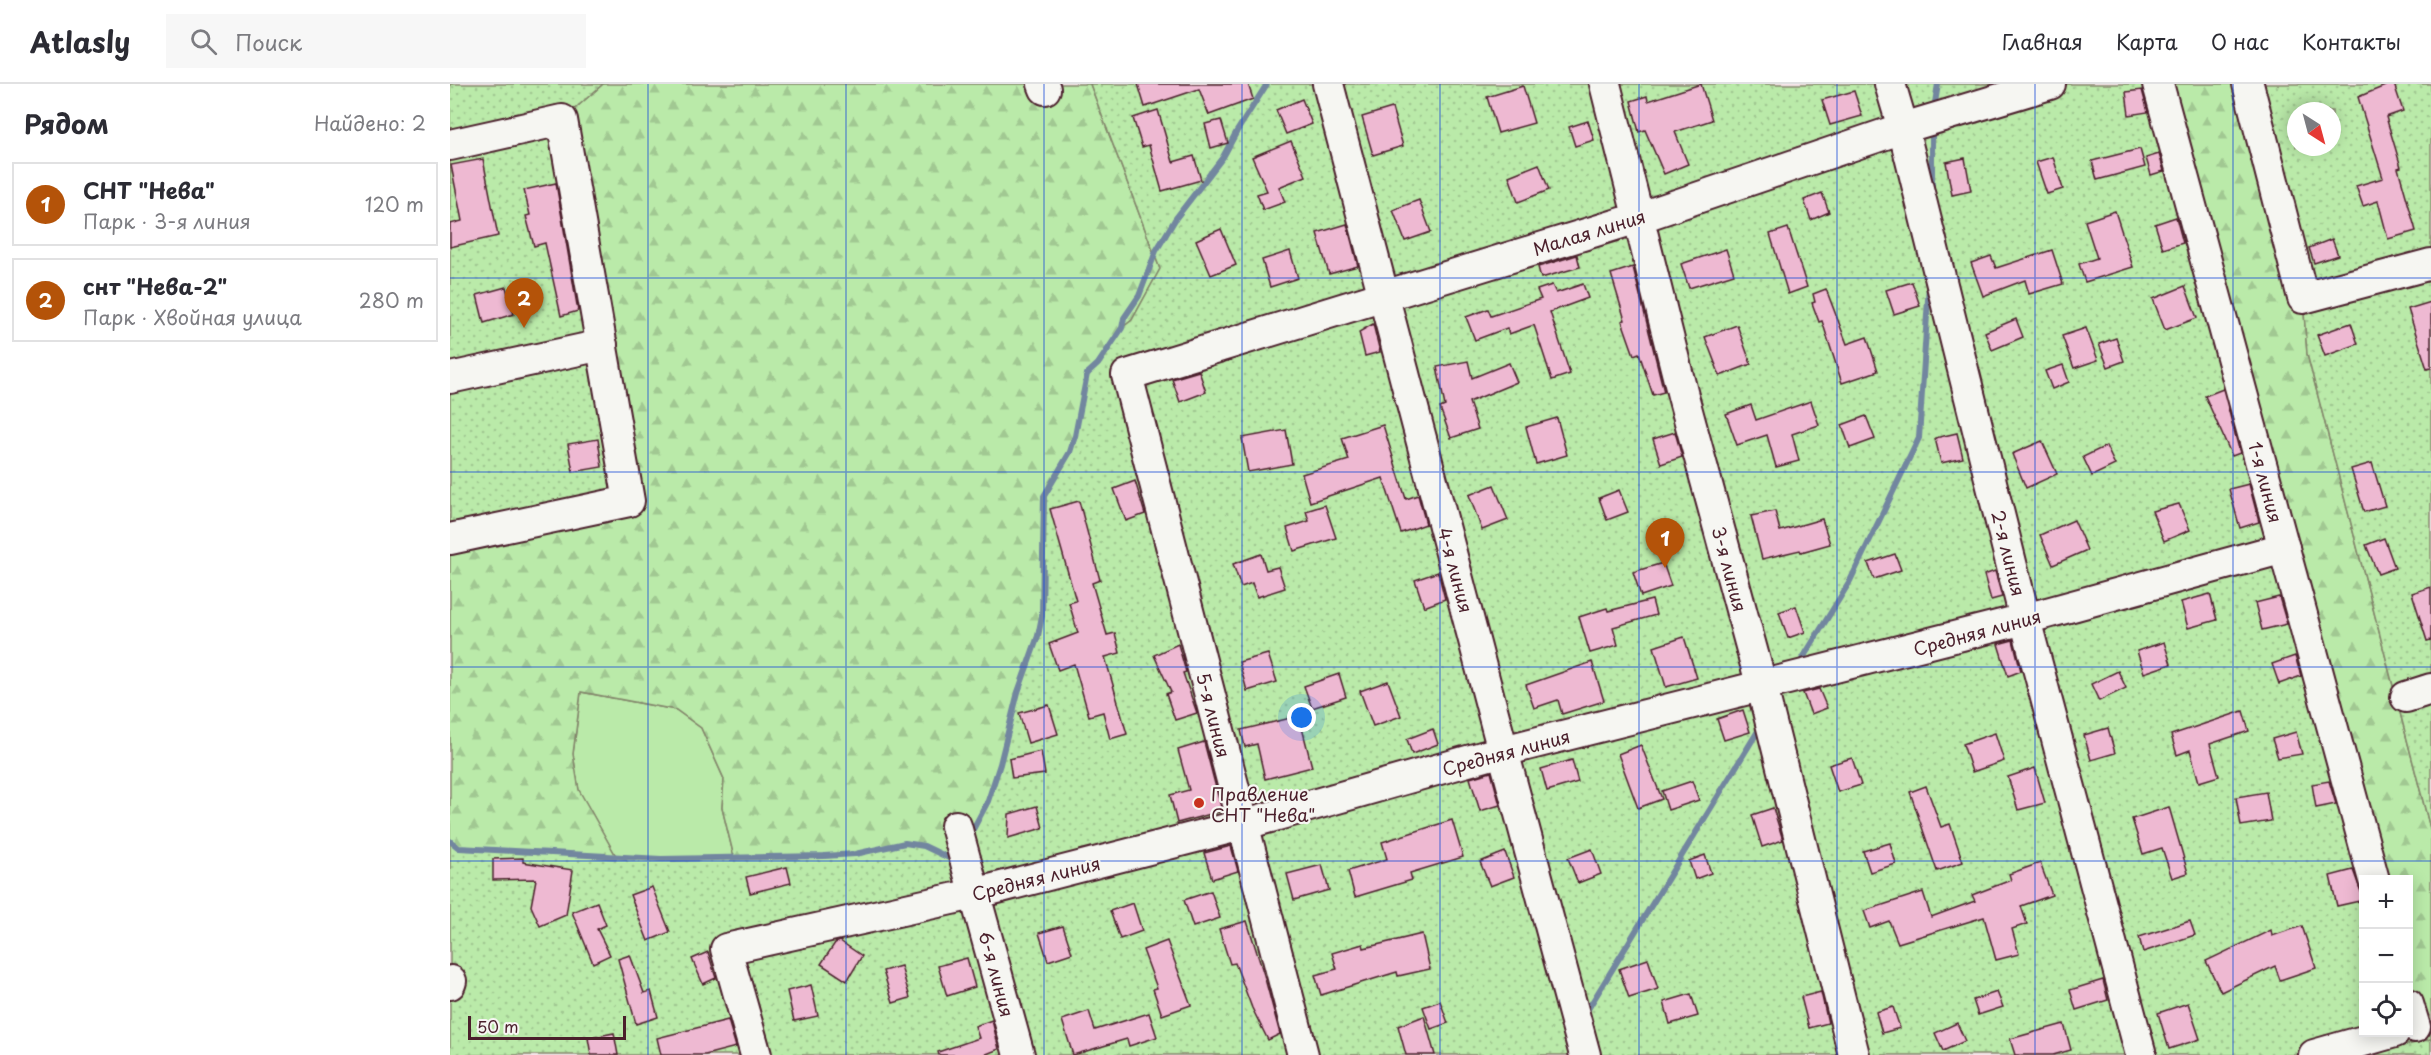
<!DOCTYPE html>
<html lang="ru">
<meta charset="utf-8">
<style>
:root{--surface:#fff;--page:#f7f7f7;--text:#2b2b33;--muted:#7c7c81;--line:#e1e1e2;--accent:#b45309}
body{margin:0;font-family:"Playpen Sans",sans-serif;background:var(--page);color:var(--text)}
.controls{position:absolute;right:18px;bottom:18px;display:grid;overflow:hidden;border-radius:0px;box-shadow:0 3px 15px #0003}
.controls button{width:54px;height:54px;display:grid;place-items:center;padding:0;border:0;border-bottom:2px solid var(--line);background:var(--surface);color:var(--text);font:30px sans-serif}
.compass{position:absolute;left:1837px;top:18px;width:54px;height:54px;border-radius:50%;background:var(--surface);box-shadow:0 3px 15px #0003;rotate:144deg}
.scale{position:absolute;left:18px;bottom:15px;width:158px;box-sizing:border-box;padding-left:6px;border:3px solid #4a1f2b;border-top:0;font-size:16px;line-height:21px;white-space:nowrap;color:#4a1f2b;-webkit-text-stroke:4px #f6f6f2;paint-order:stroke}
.you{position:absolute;left:852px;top:634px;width:21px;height:21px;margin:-15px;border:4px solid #fff;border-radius:50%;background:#1a73e8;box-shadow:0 0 0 9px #1a73e833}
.badge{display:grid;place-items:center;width:39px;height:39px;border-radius:50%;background:var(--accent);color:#fff;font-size:20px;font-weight:700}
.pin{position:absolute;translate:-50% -50px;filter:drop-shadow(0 2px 3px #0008)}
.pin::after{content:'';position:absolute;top:32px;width:21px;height:18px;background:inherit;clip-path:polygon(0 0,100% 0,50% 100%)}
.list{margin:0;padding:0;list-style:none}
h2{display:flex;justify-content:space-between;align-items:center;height:78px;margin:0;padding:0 24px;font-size:26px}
h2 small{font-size:20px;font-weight:400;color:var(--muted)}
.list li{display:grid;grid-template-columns:39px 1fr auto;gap:18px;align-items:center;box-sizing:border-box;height:84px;margin:0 12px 12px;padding:0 12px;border:2px solid var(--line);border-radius:0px}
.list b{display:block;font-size:22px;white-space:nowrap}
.list p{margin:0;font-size:20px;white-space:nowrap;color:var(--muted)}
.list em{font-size:20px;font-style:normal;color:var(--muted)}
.icon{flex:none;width:33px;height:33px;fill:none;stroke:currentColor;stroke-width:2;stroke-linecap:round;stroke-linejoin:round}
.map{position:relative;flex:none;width:1981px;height:971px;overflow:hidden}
header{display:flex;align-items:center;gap:36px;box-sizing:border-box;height:84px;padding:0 30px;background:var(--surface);border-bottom:2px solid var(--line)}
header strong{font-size:28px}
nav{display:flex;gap:33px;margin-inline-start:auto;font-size:21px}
.search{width:420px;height:54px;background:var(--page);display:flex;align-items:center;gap:15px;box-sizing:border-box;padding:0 21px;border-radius:0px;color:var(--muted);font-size:22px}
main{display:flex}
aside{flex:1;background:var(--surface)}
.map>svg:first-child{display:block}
.green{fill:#baeaa9;stroke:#82846a;stroke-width:1.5}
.forest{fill:url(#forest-firs);stroke:#82846a;stroke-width:1.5}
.garden{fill:url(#garden-dots);stroke:#82846a;stroke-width:1.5;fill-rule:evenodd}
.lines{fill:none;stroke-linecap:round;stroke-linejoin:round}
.stream{stroke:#72869f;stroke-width:6}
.building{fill:#eeb9d2;stroke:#4a1f2b;stroke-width:1.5}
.minor-casing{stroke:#4a1f2b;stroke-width:34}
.minor{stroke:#f6f6f2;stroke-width:30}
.grid{fill:none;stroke:#1d4ed8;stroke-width:1.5;stroke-opacity:0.55}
.poi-dot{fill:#c8321e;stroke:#f6f6f2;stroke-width:2}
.labels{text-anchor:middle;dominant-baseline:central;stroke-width:4.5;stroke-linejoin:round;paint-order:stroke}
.street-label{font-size:18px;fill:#4a1f2b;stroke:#f6f6f2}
.poi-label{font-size:18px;fill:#4a1f2b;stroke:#f6f6f2;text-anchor:start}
</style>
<header>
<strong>Atlasly</strong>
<div class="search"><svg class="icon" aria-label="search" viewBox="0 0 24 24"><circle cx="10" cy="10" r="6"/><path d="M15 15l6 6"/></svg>Поиск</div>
<nav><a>Главная</a><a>Карта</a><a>О нас</a><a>Контакты</a></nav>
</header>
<main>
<aside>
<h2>Рядом<small>Найдено: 2</small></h2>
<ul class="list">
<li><span class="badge">1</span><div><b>СНТ &quot;Нева&quot;</b><p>Парк · 3-я линия</p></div><em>120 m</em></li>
<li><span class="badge">2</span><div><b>снт &quot;Нева-2&quot;</b><p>Парк · Хвойная улица</p></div><em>280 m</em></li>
</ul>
</aside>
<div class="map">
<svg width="1981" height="971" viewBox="0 0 1981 971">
<defs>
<pattern id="forest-firs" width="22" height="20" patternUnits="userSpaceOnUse" patternTransform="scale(1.5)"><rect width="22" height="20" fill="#baeaa9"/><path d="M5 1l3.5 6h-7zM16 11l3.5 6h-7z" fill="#a1c892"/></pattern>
<pattern id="garden-dots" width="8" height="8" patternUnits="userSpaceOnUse" patternTransform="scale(1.5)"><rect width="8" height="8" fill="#baeaa9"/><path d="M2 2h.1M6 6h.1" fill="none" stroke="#a1c892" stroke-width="1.8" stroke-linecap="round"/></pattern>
</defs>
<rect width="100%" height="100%" fill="#f4e4e8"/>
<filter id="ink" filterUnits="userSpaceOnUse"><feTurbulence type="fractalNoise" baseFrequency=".0167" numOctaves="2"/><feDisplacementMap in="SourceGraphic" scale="12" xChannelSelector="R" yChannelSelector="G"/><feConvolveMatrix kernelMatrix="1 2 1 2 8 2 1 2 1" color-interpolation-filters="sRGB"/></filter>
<g filter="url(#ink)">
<!-- green -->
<path class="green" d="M131,608L226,626L251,644L274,695L272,724L284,773L211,775L166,772L129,707L123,670Z"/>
<!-- forest -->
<g class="forest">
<path d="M153,0H640L710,185L682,236L672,244L648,280L637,290L625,352L620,368L594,412L592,532L540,709L522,747L499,774L474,762L455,759L405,770L284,773L272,724L274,695L251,644L226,626L131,608L123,670L129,706L166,772L9,764L0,758V455L112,36Z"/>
<path d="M1708,0H1798L1853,214L1857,270L1981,748V955L1917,971L1958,930V796L1924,795Z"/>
</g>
<!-- garden -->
<g class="garden">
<path d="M0,0H153L112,36L179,417L0,455Z"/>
<path d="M640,0H1708L1914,796V948L1866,971H0V758L9,764L211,775L405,770L455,759L474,762L498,774L521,747L540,709L592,532L594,412L620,368L625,352L637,290L648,280L672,244L682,236L710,185Z"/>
<path d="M1798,0H1981V748L1857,270L1853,214ZM1846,27H1882V63H1846Z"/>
<path d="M1981,955V971H1917Z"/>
</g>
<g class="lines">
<!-- stream -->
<g class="stream">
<path d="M1484,25L1488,0"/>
<path d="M1482,45V103"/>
<path d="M1348,582L1399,499L1469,354L1479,200"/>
<path d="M520,751L538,717L550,680L568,608L588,552L592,532L594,412L620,368L625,352L637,290L648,280L672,244L674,234L689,212L706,167L726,134L773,73L787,47L817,0"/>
<path d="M0,757L9,764L211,775L374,772L405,770L455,759L474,762L499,774L504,770"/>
<path d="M1135,930L1311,642"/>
</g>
</g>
<!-- building -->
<g class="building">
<path d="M688,0H798L803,15L759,31L749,5L695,23Z"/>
<path d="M1251,0L1262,36L1225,48L1238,80L1214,90L1195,46L1189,48L1181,17L1197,12L1198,17Z"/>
<path d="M1940,0H1944L1953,27L1936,33L1951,83L1948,84L1966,147L1938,155L1928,117L1913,122L1906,102L1933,94L1908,13Z"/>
<path d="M1073,2L1084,39L1048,49L1037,13Z"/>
<path d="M1692,6L1698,28L1679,31L1676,8Z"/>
<path d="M1404,7L1412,32L1380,41L1372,16Z"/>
<path d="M852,15L862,40L836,50L826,26Z"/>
<path d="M942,24L953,62L923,71L912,33Z"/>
<path d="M708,26L723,78L744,72L751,96L712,107L699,61L692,63L683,34Z"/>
<path d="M771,36L778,59L761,64L755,40Z"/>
<path d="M1138,37L1144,56L1125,62L1119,43Z"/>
<path d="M841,57L856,92L829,103L835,118L813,126L807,110L817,107L802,73Z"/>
<path d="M1690,65L1695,83L1647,96L1642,77Z"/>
<path d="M1709,70L1714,87L1701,91L1696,74Z"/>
<path d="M1603,73L1613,105L1597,110L1586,78Z"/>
<path d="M1515,74L1521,107L1502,111L1496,78Z"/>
<path d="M33,75L48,152L0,163V140L12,137L1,81Z"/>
<path d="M1089,80L1099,106L1068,118L1059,92Z"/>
<path d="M106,99L128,227L111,232L95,159L84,162L76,132L80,131L74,106Z"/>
<path d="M1372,109L1379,128L1361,136L1354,116Z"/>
<path d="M969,116L981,148L955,157L943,126Z"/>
<path d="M1665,127L1683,183L1635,198L1629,180L1647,174L1635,137Z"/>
<path d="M1726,133L1733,159L1713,165L1705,140Z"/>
<path d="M897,140L908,182L879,190L867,149Z"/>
<path d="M1338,144L1357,203L1338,210L1320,150Z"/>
<path d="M771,145L786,181L761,191L746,156Z"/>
<path d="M1882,155L1888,171L1864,179L1859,164Z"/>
<path d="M1276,165L1284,190L1239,204L1231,180Z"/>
<path d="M1602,166L1613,200L1579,210L1575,196L1533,212L1521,179L1541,172L1546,184Z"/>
<path d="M840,167L848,194L820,203L812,176Z"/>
<path d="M1127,171L1130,183L1091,194L1088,183Z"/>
<path d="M1183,183L1214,308L1203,311L1189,269L1184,271L1172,237L1175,236L1161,190Z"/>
<path d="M1462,198L1470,222L1444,230L1436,206Z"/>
<path d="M1133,200L1138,214L1100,228L1120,290L1102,296L1084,241L1059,250L1057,244L1025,256L1016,233L1038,225L1041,232L1091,215L1087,206L1102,201L1106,209Z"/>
<path d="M1735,202L1747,234L1715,246L1703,215Z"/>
<path d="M56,203L64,230L34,239L27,211Z"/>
<path d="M1376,205L1397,260L1417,253L1428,287L1392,299L1372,237L1369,238L1362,219L1365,218L1363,210Z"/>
<path d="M1981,218V284L1977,285L1958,225Z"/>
<path d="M1566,235L1573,253L1542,266L1535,248Z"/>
<path d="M1901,239L1908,260L1875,272L1867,251Z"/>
<path d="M923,240L930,268L915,272L909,248Z"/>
<path d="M1287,241L1301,280L1270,292L1255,253Z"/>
<path d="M1636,244L1648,276L1624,284L1612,252Z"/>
<path d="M1666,254L1674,277L1658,283L1649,260Z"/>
<path d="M1018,277L1022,294L1059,279L1067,298L1019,318L1028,345L1001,354L990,324L995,322L987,283Z"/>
<path d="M1613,281L1619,298L1602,305L1595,287Z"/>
<path d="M749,287L756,308L730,318L722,295Z"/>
<path d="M1773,305L1790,369L1782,372L1755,312Z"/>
<path d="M1361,317L1369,341L1342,350L1349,377L1326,383L1317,351L1287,361L1276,330L1301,321L1306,336Z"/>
<path d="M1416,332L1425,355L1400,364L1392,341Z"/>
<path d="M1107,334L1117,371L1086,380L1076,343Z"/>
<path d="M933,341L956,415L968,411L976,440L951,449L933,394L860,418L852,390L899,376L892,354Z"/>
<path d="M836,346L842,380L798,388L792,354Z"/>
<path d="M1225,348L1232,373L1211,380L1203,355Z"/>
<path d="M1507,349L1513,374L1491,379L1485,354Z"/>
<path d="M148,355L152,383L123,388L118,360Z"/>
<path d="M1592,357L1607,390L1576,404L1562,370Z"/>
<path d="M1656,362L1665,381L1642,392L1633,373Z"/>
<path d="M1922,379L1935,422L1914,428L1901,385Z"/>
<path d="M685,397L695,430L676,437L664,405Z"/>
<path d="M1799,400L1809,438L1790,444L1779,405Z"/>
<path d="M1044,401L1058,436L1032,446L1019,411Z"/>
<path d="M1169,406L1178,428L1157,436L1149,414Z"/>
<path d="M629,417L650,496L642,499L657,551L665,549L670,569L655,573L677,650L660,655L653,628L639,632L624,580L608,586L599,560L628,549L619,519L626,517L600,425Z"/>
<path d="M1729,420L1740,446L1714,457L1702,427Z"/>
<path d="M875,421L886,454L844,467L837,444L859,437L856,427Z"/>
<path d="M1325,427L1330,447L1372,435L1380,460L1351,468L1350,466L1312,475L1301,432Z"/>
<path d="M1624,436L1637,466L1603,481L1590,451Z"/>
<path d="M1934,454L1945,484L1928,490L1916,461Z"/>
<path d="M811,470L816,486L828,483L835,504L807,513L802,499L791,503L783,480Z"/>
<path d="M1445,470L1451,486L1424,495L1418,479Z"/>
<path d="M1213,479L1221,502L1191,512L1183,488Z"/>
<path d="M1545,487L1552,513L1541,516L1534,491Z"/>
<path d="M988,488L995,515L974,523L965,496Z"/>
<path d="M1981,503V556L1977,557L1962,509Z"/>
<path d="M1760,510L1767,536L1738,544L1731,518Z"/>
<path d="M1829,513L1837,540L1812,546L1805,519Z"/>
<path d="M1202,516L1206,531L1163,543L1168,561L1140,569L1129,533L1157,524L1158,527Z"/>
<path d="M1346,522L1355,548L1338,554L1329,528Z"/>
<path d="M1234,553L1247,594L1216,603L1204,563Z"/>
<path d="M1563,556L1571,587L1558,592L1548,560Z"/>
<path d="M1714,558L1721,580L1694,589L1687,567Z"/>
<path d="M728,560L736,588L733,589L747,629L725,636L716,610L721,608L704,571Z"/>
<path d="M818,570L827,598L797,607L789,578Z"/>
<path d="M1845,572L1851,592L1829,600L1822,580Z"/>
<path d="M1142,578L1154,617L1112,630L1108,616L1084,624L1076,601Z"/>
<path d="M1668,587L1676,604L1649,617L1641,600Z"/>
<path d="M889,590L896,613L862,624L854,602Z"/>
<path d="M938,597L951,632L923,642L910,607Z"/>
<path d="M1369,605L1377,624L1361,630L1353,609Z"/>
<path d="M599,621L608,650L578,659L569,629Z"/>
<path d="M1293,626L1300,648L1274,656L1267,635Z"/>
<path d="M1793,627L1799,647L1760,660L1769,692L1749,698L1740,666L1727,671L1721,651Z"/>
<path d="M849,632L862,683L815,695L807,660L795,663L791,646Z"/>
<path d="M1658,644L1665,669L1641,676L1634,651Z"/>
<path d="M983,645L988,660L962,670L957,655Z"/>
<path d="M1846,648L1852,670L1828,674L1822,655Z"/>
<path d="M1545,649L1554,677L1522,688L1513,660Z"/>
<path d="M754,658L772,727L727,739L720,711L739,706L728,666Z"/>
<path d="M1191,661L1212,715L1188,724L1168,670Z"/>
<path d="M591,667L595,690L562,694L559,675Z"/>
<path d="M1402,674L1411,701L1388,708L1379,681Z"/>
<path d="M1122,676L1128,698L1097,707L1091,685Z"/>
<path d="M1585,684L1595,719L1568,726L1558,693Z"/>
<path d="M1041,688L1050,721L1030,727L1020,694Z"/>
<path d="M1242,697L1249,716L1218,726L1212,707Z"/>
<path d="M1879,697L1886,720L1866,724L1862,700Z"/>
<path d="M1476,702L1491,743L1500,740L1513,778L1487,787L1460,708Z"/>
<path d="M1816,708L1821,737L1791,742L1786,713Z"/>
<path d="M587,722L593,744L558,754L559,730Z"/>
<path d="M1719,723L1738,789L1722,794L1712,764L1693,770L1682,735Z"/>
<path d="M1323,724L1333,756L1312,763L1302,731Z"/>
<path d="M1002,736L1013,773L960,789L962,796L905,813L898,787L937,775L932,758Z"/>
<path d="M1440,759L1446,780L1420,788L1413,767Z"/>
<path d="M781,762L788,787L762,795L754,769Z"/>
<path d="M1142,765L1151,790L1128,799L1118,774Z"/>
<path d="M1055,768L1064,793L1040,802L1030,778Z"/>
<path d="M1255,771L1261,789L1245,795L1239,777Z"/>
<path d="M73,774V778L123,786L116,831L90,842L81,822L86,795L43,796V775Z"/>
<path d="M1590,779L1602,811L1571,822L1577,840L1562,845L1569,870L1546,876L1534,833L1448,859L1439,837L1420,844L1414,827L1473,808L1481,833L1525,817L1522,811L1561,796L1559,790Z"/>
<path d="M872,781L879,806L844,816L837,790Z"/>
<path d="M337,783L341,799L300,809L296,793Z"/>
<path d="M1903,786L1914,816L1887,822L1880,792Z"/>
<path d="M202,803L220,848L198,857L180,811Z"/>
<path d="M761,807L770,834L743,843L734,816Z"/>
<path d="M147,818L156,841L147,845L160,871L143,879L122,828Z"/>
<path d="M683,819L692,847L670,855L660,827Z"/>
<path d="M797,837L814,891L830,950L818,956L802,924L785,879L780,880L769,845Z"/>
<path d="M1740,837L1745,851L1693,868L1689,853Z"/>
<path d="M613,842L622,869L598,877L589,849Z"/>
<path d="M1852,842L1866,884L1830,896L1825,882L1771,908L1756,877L1821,846L1822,852Z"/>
<path d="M972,850L980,885L948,892L947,888L871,911L865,891L887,885L882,869L913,860L914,864Z"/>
<path d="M390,857L412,872L397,897L371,880L385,859Z"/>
<path d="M717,857L741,921L712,931L703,905L707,904L693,866Z"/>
<path d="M258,868L266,894L253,900L242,875Z"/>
<path d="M180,871L194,909L201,907L208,933L186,940L168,875Z"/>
<path d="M517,874L525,903L497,912L488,882Z"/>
<path d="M1198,875L1208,905L1179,914L1169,885Z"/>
<path d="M451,882L460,914L443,919L433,887Z"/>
<path d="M1653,896L1658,916L1626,926L1620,906Z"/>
<path d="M361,901L368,932L344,937L337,907Z"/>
<path d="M1371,908L1378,939L1359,944L1351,913Z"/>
<path d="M1547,908L1553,923L1528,931L1523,916Z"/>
<path d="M1241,910L1248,932L1220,940L1214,918Z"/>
<path d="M990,917L998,939L981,945L973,923Z"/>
<path d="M1738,919L1750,955L1719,965L1708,929Z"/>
<path d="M1443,923L1450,944L1432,949L1426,928Z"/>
<path d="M639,927L645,946L699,929L707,953L679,962L677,955L623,971L612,936Z"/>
<path d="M974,932L985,971H956L948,942Z"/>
<path d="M278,936L286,963L255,971H211L207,954Z"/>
<path d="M542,936L549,965L534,971H489L488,968L529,954L525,942Z"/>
<path d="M1507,939L1515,957L1493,967L1485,949Z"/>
<path d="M1614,940L1621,966L1603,971H1565L1560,955Z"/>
<path d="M164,949L168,971H141L138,954Z"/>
</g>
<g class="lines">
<defs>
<g id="minor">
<path d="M593,0L595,5"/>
<path d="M878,0L1053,667L1135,971"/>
<path d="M1155,0L1233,312L1312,603L1404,971"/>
<path d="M1440,0L1453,44L1575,535L1691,971"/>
<path d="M1708,0L1924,796"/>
<path d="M1798,0L1853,214L1981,180"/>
<path d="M0,61L112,36L179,417L0,455"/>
<path d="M0,294L152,261"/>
<path d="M1956,613L1981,605"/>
<path d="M506,742L569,971"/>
<path d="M0,900L1,897"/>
<path d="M1958,920L1965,943"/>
<path d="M306,971L276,865L524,810L792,741L1053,667L1575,535L1834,464"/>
<path d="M853,971L677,291L1188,134L1453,44L1600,0"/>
<path d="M1864,971L1945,948"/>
</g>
</defs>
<!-- minor casing -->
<use href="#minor" class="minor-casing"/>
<!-- minor -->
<use href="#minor" class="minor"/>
</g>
</g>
<!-- grid -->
<path class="grid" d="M198,0V971M396,0V971M594,0V971M792,0V971M990,0V971M1189,0V971M1387,0V971M1585,0V971M1783,0V971M0,194H1981M0,388H1981M0,583H1981M0,777H1981"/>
<!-- markers -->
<circle class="poi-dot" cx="749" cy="719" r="6"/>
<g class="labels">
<!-- street labels -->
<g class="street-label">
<text transform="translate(1139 148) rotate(-17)">Малая линия</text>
<text transform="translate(1816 398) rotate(75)">1-я линия</text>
<text transform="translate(1559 469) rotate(76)">2-я линия</text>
<text transform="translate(1280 485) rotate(75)">3-я линия</text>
<text transform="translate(1006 486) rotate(75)">4-я линия</text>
<text transform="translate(1527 548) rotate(-15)">Средняя линия</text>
<text transform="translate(764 631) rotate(76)">5-я линия</text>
<text transform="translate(1056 668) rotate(-15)">Средняя линия</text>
<text transform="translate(586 794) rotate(-14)">Средняя линия</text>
<text transform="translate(547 890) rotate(75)">6-я линия</text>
</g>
<!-- poi labels -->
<g class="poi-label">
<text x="761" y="709">Правление<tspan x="761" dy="21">СНТ "Нева"</tspan></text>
</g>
</g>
</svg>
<div class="controls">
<button>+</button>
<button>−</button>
<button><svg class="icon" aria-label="locate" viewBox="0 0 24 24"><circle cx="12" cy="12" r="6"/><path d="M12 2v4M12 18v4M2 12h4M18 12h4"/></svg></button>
</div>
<svg class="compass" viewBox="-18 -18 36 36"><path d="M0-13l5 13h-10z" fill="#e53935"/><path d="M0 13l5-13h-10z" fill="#7c7c81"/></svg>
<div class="scale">50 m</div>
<div class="you"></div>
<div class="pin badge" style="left:1215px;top:484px">1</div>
<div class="pin badge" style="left:74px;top:244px">2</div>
</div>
</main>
